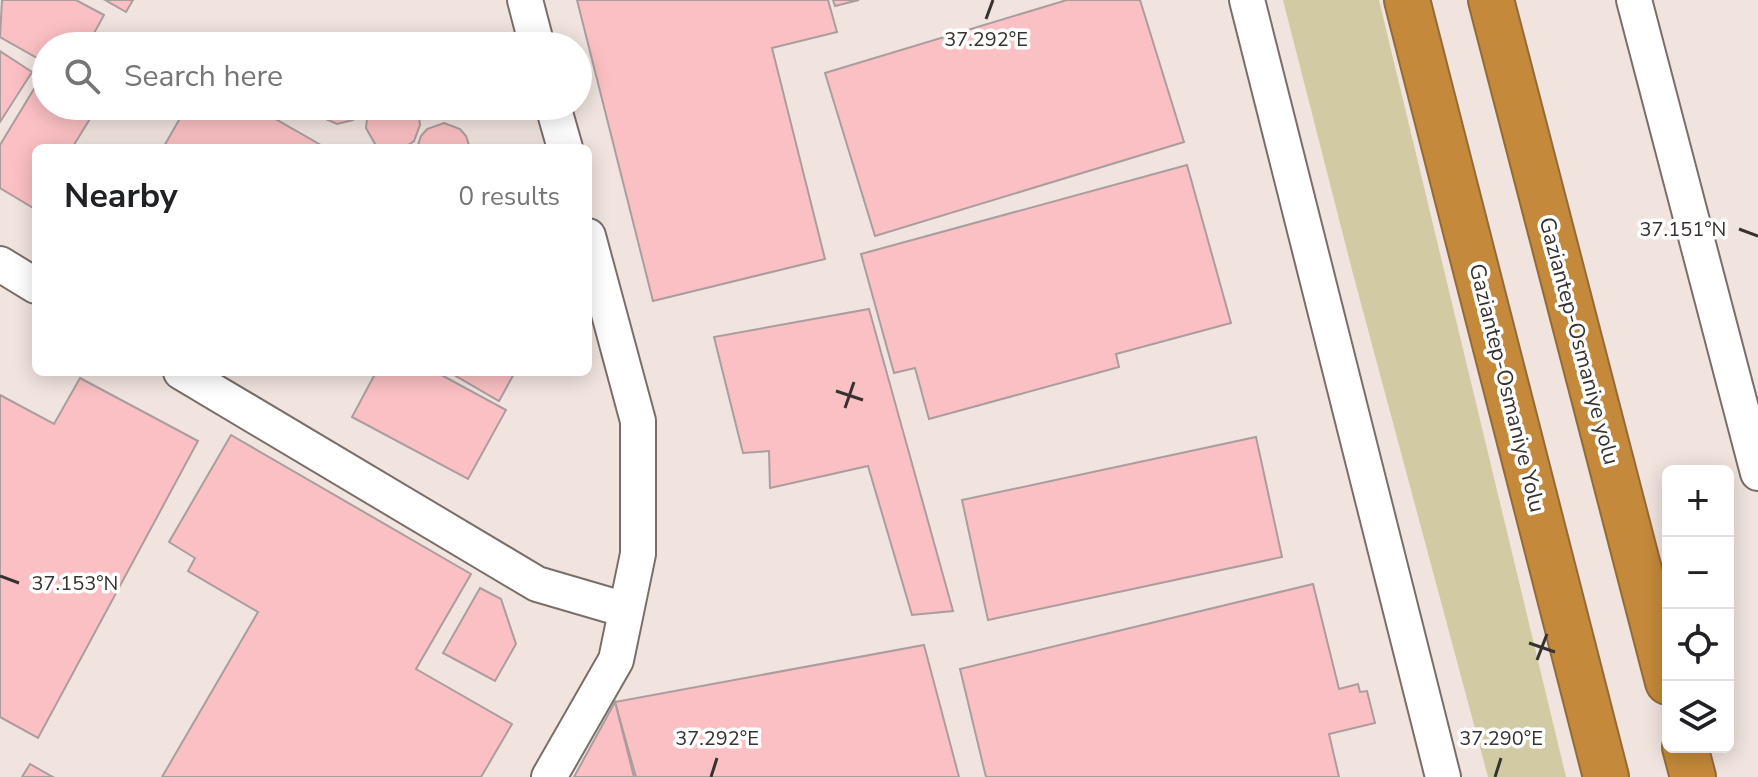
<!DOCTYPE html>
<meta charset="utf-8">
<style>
:root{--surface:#fff;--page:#f6f6f6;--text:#202124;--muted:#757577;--line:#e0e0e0}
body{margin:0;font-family:"Nunito Sans",sans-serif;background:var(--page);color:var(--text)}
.controls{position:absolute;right:24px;bottom:24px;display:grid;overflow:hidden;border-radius:12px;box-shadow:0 4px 20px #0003}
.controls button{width:72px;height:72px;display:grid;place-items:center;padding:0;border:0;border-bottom:2px solid var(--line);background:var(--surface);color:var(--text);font:40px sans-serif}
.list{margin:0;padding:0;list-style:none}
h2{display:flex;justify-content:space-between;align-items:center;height:104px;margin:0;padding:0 32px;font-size:34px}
h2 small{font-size:26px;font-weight:400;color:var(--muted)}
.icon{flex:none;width:44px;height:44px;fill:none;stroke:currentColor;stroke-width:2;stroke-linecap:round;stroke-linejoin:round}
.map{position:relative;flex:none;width:1758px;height:777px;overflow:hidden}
.search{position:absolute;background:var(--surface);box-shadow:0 4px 20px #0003;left:32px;top:32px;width:560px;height:88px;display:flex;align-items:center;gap:20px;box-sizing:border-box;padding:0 28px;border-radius:44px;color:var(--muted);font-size:30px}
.panel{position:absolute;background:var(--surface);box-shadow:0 4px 20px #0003;left:32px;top:144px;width:560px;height:232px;border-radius:12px}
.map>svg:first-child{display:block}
.green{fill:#d1caa3}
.building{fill:#fbc0c3;stroke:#ab9d9e;stroke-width:2}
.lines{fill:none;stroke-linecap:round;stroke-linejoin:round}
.street-casing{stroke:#7a6e6a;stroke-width:38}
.highway-casing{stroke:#936b37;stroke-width:48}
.street{stroke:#fff;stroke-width:34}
.highway{stroke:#c4893b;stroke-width:44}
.ticks{fill:none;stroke:#373230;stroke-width:3}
.labels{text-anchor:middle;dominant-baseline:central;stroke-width:7;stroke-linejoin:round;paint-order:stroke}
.street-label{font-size:22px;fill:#373230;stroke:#fff}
.ticks-label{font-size:20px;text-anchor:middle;fill:#373230;stroke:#fff;stroke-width:7;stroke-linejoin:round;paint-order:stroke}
</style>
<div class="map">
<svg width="1758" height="777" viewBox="0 0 1758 777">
<rect width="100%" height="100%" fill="#f1e4df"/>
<!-- green -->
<path class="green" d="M1283,0H1379L1566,777H1488L1352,270Z"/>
<!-- building -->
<g class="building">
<path d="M2,0H76L104,15L87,46H46V63L0,37Z"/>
<path d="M105,0H133L126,12Z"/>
<path d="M577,0H828L837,32L772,48L825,259L653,301Z"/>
<path d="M833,0H859L835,6Z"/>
<path d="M1067,0H1140L1184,142L875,236L825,73Z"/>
<path d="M286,38L304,46H267L277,40Z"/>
<path d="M0,51L32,72L0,122Z"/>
<path d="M37,84L46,90V106H73L91,117L72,148H36L35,209L0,188V145Z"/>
<path d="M187,106H253L326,148H163Z"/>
<path d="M313,106H364L353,120L337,124L321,117Z"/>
<path d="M373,106H412L419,117L420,125L414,141L404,148H382L375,144L366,128L367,119Z"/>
<path d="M444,123L460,129L466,136L470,148H417L421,136L427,129Z"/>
<path d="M1187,165L1231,323L1116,354L1119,367L929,419L915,368L894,373L861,254Z"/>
<path d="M869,309L953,611L912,615L868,466L770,488L769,451L743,453L714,337Z"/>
<path d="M376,372H436L506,410L468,479L352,417Z"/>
<path d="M449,372H515L499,401Z"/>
<path d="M80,378L198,441L38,738L0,717V395L54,424Z"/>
<path d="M231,435L471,574L416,669L512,724L481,777H162L258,612L188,571L195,558L169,542Z"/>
<path d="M1256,437L1282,557L988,620L962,500Z"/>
<path d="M1313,584L1339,689L1358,684L1360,692L1367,691L1375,723L1329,734L1339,777H986L960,669Z"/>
<path d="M480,588L501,599L516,644L495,681L443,653Z"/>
<path d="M924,645L959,777H636L615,702Z"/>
<path d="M615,702L634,777H574Z"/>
<path d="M30,764L53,777H22Z"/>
</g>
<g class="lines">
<defs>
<g id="street">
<path d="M525,0L537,46"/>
<path d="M1247,0L1443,777"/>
<path d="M1634,0L1758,473"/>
<path d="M553,106L565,148"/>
<path d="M0,264L36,286"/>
<path d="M181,372L537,584L626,610"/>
<path d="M549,777L616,660L638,554V421L588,236"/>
</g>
<g id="highway">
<path d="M1407,0L1606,777"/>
<path d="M1491,0L1668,682"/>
<path d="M1685,747L1693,777"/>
</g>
</defs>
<!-- street casing -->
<use href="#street" class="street-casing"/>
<!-- highway casing -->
<use href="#highway" class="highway-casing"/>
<!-- street -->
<use href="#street" class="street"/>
<!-- highway -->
<use href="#highway" class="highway"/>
</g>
<!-- ticks -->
<path class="ticks" d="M986,19L993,0M1739,229L1758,236M836,391L863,400M845,408L854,382M0,576L19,583M1529,643L1555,652M1537,660L1547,634M711,777L717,758M1495,777L1501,758"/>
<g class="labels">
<!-- street labels -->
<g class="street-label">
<text transform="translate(1579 341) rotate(75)">Gaziantep-Osmaniye yolu</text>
<text transform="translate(1507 388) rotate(76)">Gaziantep-Osmaniye Yolu</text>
</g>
</g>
<g class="ticks-label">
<text x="986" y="46">37.292°E</text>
<text x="1683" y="236">37.151°N</text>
<text x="75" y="590">37.153°N</text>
<text x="717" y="745">37.292°E</text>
<text x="1501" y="745">37.290°E</text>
</g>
</svg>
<div class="controls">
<button>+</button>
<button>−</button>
<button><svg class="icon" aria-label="locate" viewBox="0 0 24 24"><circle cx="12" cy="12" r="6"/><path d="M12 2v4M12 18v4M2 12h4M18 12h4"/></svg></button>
<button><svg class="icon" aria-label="layers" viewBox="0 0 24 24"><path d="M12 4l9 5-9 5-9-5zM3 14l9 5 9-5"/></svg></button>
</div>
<div class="search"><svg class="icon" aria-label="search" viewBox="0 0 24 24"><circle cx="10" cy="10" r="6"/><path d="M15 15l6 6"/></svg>Search here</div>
<section class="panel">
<h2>Nearby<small>0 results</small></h2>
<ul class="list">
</ul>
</section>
</div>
